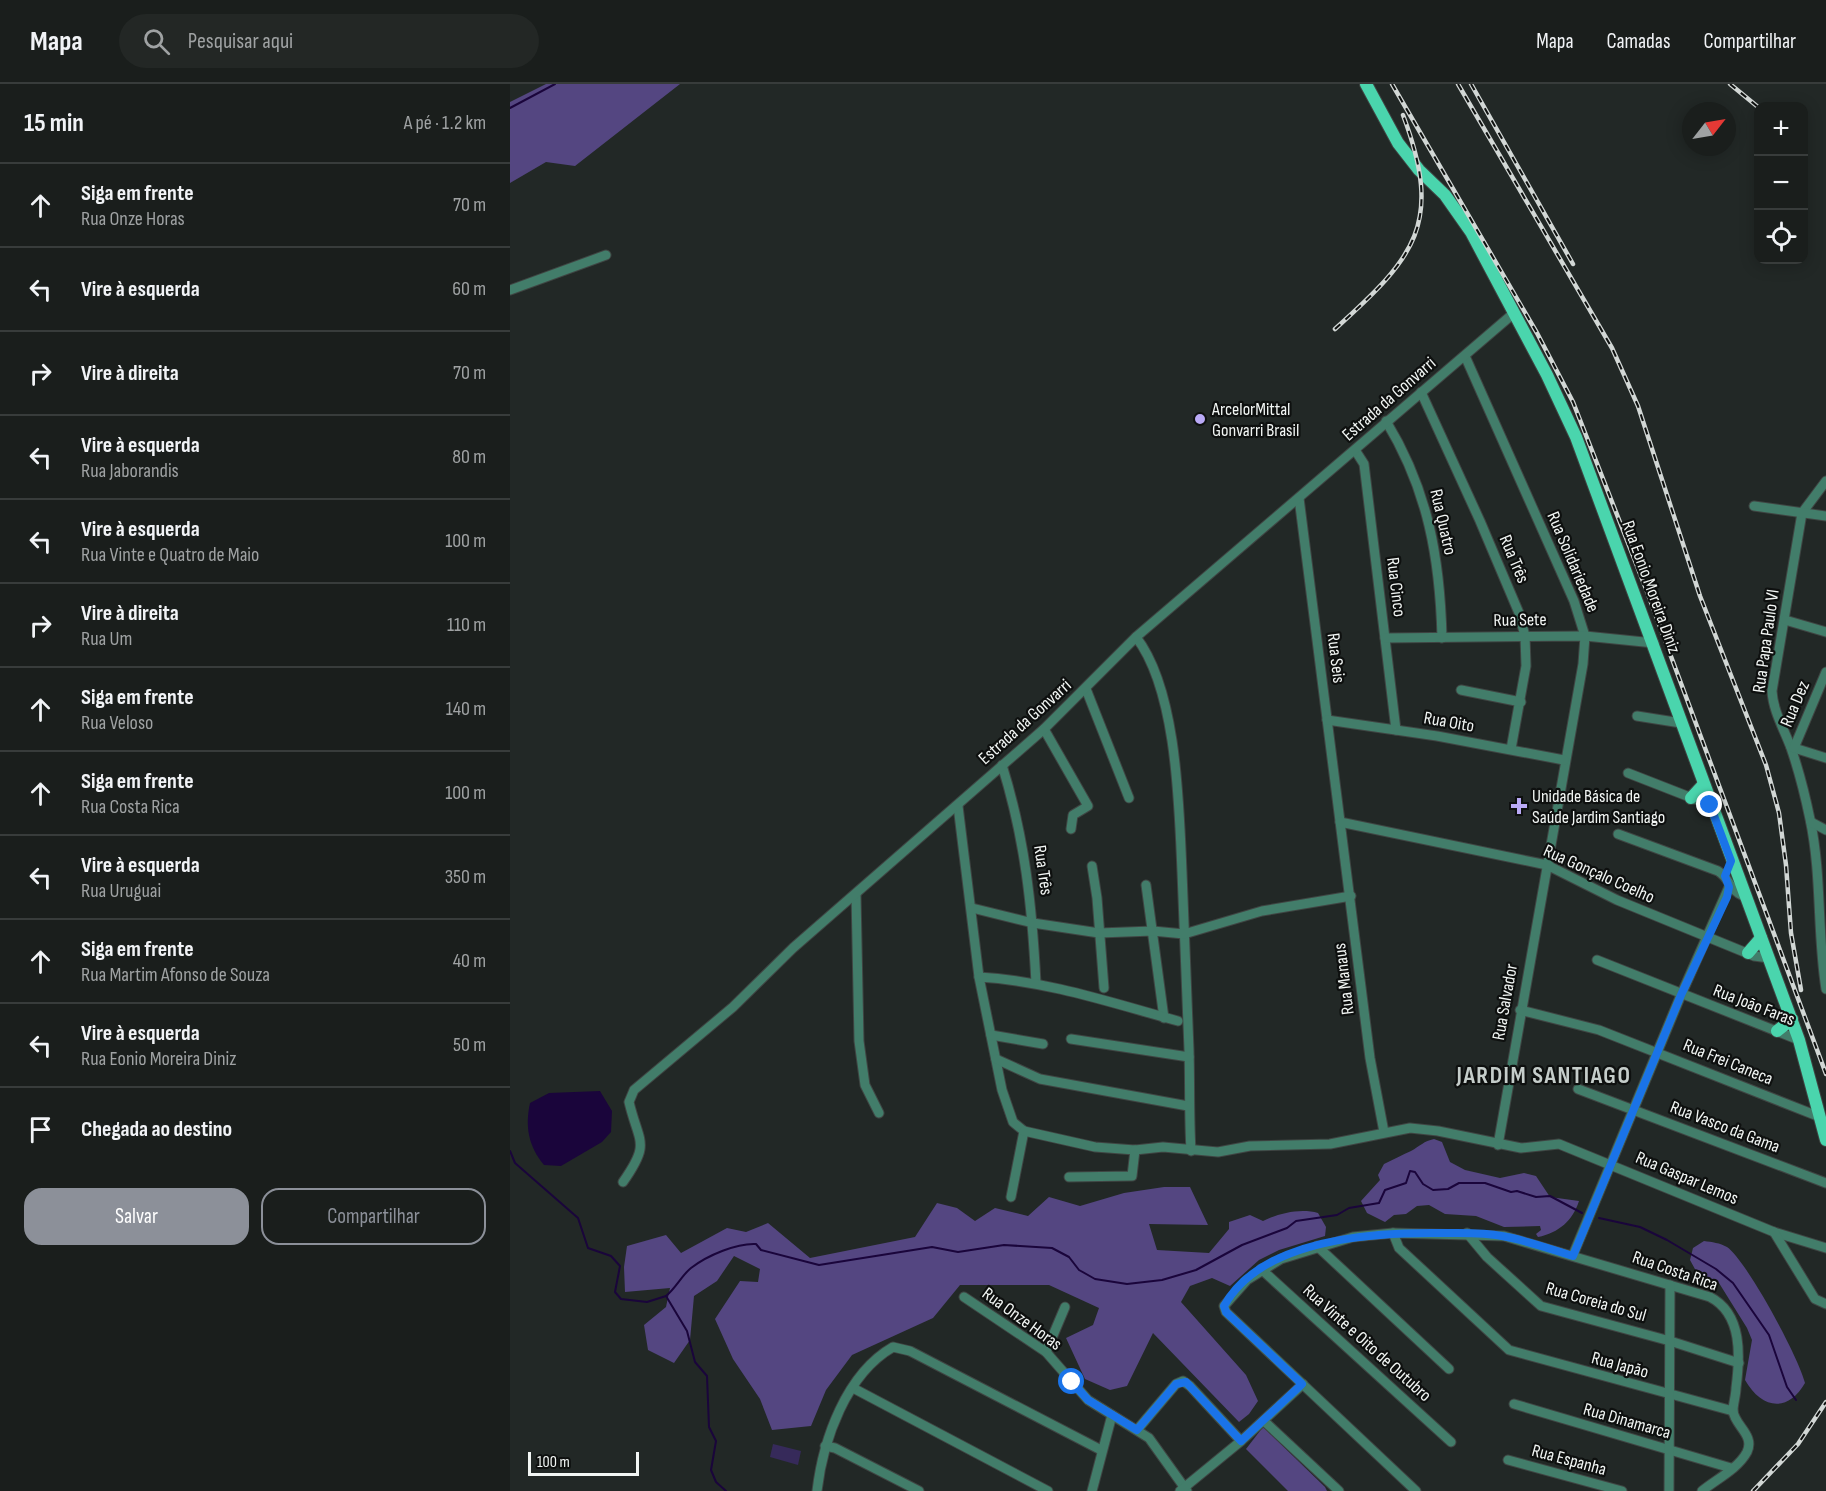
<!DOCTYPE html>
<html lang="pt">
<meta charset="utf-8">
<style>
:root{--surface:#1a1e1c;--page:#232725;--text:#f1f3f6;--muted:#9fa2a3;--line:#383c3b;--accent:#8c9099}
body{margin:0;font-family:"Sofia Sans Condensed",sans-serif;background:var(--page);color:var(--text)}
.controls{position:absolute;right:18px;top:18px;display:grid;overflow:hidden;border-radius:12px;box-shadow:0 3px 15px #0003}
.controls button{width:54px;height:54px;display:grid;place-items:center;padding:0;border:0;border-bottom:2px solid var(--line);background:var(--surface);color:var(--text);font:30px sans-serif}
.compass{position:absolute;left:1172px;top:18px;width:54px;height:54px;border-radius:50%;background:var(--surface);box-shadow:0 3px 15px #0003;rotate:59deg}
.scale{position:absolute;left:18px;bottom:15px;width:111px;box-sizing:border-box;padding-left:6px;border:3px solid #f2f6f4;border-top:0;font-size:16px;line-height:21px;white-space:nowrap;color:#f2f6f4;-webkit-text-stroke:4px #0e100f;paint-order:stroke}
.stop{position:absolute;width:18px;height:18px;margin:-14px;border:4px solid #1a73e8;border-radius:50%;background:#fff}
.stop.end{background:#1a73e8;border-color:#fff;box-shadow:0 2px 6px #0008}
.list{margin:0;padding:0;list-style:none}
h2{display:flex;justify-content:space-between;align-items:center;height:78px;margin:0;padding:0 24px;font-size:26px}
h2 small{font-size:20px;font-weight:400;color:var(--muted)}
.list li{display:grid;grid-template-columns:39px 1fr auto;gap:18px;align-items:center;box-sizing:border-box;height:84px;padding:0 24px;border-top:2px solid var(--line)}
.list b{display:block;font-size:22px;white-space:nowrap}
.list p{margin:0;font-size:20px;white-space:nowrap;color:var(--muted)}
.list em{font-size:20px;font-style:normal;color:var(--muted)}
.actions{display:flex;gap:12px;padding:18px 24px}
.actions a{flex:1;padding:14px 0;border:2px solid var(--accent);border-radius:18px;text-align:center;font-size:21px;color:var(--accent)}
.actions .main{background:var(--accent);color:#fff}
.icon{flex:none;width:33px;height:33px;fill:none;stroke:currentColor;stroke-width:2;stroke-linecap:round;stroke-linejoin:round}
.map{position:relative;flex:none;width:1316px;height:1407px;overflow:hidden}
header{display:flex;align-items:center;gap:36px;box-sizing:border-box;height:84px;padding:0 30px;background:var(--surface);border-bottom:2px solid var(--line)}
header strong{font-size:28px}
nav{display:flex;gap:33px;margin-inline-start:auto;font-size:21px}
.search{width:420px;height:54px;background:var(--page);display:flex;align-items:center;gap:15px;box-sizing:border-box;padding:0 21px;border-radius:33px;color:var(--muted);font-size:22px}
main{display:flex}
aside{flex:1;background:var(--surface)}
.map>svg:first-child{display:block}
.green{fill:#362a5a}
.forest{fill:#544681}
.water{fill:#1a053b}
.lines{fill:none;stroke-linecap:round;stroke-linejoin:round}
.stream{stroke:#1a053b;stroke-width:2}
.minor-casing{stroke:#3f4543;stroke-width:11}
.major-casing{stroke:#3f4543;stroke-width:14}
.minor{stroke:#427d6a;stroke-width:9}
.major{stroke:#4ad5ad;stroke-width:12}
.rail-casing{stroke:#d2d7d5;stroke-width:4.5}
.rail{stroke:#0e100f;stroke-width:2;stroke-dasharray:7;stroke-linecap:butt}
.route{stroke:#1a73e8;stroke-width:8}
.poi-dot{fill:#baaaf6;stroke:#0e100f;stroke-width:2}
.labels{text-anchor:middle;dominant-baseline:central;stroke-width:4.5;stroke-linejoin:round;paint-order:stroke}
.street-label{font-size:18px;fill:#f2f6f4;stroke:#0e100f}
.poi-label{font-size:18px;fill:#f2f6f4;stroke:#0e100f;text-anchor:start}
.district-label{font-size:24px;font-weight:bold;letter-spacing:1.5px;fill:#c5cdca;stroke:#0e100f}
</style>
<header>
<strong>Mapa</strong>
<div class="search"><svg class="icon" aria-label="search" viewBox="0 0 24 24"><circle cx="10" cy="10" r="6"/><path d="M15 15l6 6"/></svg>Pesquisar aqui</div>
<nav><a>Mapa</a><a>Camadas</a><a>Compartilhar</a></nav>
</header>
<main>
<aside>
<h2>15 min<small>A pé · 1.2 km</small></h2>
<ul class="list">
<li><svg class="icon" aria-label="ahead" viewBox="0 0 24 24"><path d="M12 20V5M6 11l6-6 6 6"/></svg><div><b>Siga em frente</b><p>Rua Onze Horas</p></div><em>70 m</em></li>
<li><svg class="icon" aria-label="left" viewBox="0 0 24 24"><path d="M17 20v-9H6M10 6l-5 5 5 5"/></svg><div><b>Vire à esquerda</b></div><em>60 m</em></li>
<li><svg class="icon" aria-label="right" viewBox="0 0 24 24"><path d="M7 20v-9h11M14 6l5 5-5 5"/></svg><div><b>Vire à direita</b></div><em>70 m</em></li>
<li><svg class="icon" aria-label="left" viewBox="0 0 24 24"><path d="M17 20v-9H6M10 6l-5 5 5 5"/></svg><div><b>Vire à esquerda</b><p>Rua Jaborandis</p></div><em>80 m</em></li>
<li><svg class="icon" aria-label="left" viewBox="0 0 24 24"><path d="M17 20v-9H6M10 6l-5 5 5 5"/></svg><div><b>Vire à esquerda</b><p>Rua Vinte e Quatro de Maio</p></div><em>100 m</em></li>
<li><svg class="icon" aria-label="right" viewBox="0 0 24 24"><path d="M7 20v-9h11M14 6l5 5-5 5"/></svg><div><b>Vire à direita</b><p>Rua Um</p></div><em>110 m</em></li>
<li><svg class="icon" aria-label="ahead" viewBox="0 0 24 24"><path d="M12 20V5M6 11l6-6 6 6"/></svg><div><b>Siga em frente</b><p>Rua Veloso</p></div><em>140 m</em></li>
<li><svg class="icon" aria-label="ahead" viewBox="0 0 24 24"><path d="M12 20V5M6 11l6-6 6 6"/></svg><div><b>Siga em frente</b><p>Rua Costa Rica</p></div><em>100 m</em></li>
<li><svg class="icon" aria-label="left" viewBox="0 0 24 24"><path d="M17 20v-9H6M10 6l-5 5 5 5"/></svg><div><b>Vire à esquerda</b><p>Rua Uruguai</p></div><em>350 m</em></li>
<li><svg class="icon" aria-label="ahead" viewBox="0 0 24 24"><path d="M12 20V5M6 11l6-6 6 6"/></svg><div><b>Siga em frente</b><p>Rua Martim Afonso de Souza</p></div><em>40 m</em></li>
<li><svg class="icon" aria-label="left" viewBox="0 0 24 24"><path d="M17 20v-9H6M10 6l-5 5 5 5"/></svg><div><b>Vire à esquerda</b><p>Rua Eonio Moreira Diniz</p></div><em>50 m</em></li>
<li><svg class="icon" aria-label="arrive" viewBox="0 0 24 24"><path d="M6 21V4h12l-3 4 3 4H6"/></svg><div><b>Chegada ao destino</b></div></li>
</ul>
<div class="actions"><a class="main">Salvar</a><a>Compartilhar</a></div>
</aside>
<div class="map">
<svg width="1316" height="1407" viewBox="0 0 1316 1407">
<rect width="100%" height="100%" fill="#222826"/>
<!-- green -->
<path class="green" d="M263,1360L291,1367L288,1381L260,1373Z"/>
<!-- forest -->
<g class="forest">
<path d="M36,0H170L65,82L36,78L0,99V18Z"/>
<path d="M924,1055L932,1058L940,1078L955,1086L990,1094L1014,1089L1026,1092L1040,1113L1069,1117C1063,1136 1049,1149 1028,1153L1026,1150L1031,1146L1030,1142L994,1143L966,1132L935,1130L919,1121L907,1122L896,1130L884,1131L875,1138L857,1129L851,1117L870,1096L868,1091L874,1080C884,1075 892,1071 901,1067C910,1062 914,1057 924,1055Z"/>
<path d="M654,1103H680L698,1141L639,1140L647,1166L699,1169L719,1145V1138L740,1131L753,1137C769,1129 791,1124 808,1129L816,1143L815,1152L769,1166L749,1176L720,1202L702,1194L680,1202L671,1218L736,1291L748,1317L739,1330L729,1338L643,1249L617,1302L600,1306L575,1295L556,1254L583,1241L589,1224L539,1201H450L423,1234L342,1271L316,1306L301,1342L262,1346L250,1315L223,1275L205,1235L230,1197L248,1198L250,1185L224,1172L207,1197L184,1212L180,1256L164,1279L138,1266L134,1241L156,1223L160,1204L115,1208L114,1183L117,1162L156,1151L171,1169L217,1144L236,1148L258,1139L300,1174L405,1153L427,1119L447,1124L465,1137L485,1124L518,1132L539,1113L570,1122L614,1109Z"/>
<path d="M1194,1157C1202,1158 1210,1159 1217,1163C1237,1177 1289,1274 1295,1299C1277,1330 1251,1324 1235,1296L1242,1256L1237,1244L1209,1199L1186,1187L1180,1176L1183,1164Z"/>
<path d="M753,1343L815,1403L817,1407H778L736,1365Z"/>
</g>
<!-- water -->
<path class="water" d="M90,1007L102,1027L101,1048L92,1058L51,1082L34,1081C18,1062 15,1042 20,1019L39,1009Z"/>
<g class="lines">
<!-- stream -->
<g class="stream">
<path d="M0,24L45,0"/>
<path d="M0,1067L5,1079L68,1134L78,1164L101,1172L110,1182L105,1208L111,1215L137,1218L156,1212L177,1247L185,1278L197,1292L199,1343L206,1357L201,1386L206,1398L216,1407"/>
<path d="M1089,1134L1130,1143L1157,1156L1206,1185L1223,1199L1259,1251L1277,1303L1286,1316"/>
<path d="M156,1212C166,1204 172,1191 181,1184C198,1171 227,1159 246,1160L251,1166L309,1181L422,1163L448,1168L494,1161L542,1164L559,1173L569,1186L585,1195L617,1200L652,1196L686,1186L732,1161L777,1144L786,1137L827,1131L839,1124L869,1119L875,1106L896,1099L900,1087L905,1088L913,1100L923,1106L938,1105L949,1099H975L1001,1108L1007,1107L1026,1113L1040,1112L1072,1129"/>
</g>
<defs>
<g id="minor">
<path d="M0,206L96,171"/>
<path d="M955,272L1064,517L1075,552L1073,580L988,1061"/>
<path d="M911,308L970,437L1009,529L1015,552L1016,582L1001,665"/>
<path d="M876,337C918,406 930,474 932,554"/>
<path d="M845,366L854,380L886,646"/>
<path d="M1316,397L1292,429L1262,607C1263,627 1274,645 1281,664C1289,687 1295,711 1300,735C1312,791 1307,849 1316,905"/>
<path d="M789,414L860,974L874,1048"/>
<path d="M1244,422L1316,432"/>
<path d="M1275,536L1316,548"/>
<path d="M626,553C667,606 669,721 672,788C674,847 677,907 679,966C680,1000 679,1033 681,1067"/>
<path d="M875,554L1075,552L1144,559"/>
<path d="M576,605L619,714"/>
<path d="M951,606L1011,618"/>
<path d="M1127,632L1171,639"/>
<path d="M817,636L927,652L1054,676"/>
<path d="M534,645L578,722L563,731L561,745"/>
<path d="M1281,663L1316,674"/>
<path d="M1284,664L1316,588"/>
<path d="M492,681C515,755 522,821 526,899"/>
<path d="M1118,689L1200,721"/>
<path d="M448,722L469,893L492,1006L503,1038L514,1047L501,1113"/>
<path d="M830,738L1037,781L1107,816L1244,872L1259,874"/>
<path d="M1301,738L1316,746"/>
<path d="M1108,750L1208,787C1221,795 1217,805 1235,813"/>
<path d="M582,782L587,814L594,904"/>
<path d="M636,801L654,934"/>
<path d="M346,810L349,957L355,1001L369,1029"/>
<path d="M462,824L523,839L589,849L643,847L674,850L752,827L841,812"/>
<path d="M1087,876L1289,956"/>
<path d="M469,893C538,897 602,919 668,937"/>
<path d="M1010,926L1089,946L1310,1033"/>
<path d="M481,951L533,960"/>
<path d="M561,955L679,973"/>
<path d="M486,975L530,995L678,1022"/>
<path d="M1068,1005L1316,1099"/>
<path d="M514,1047L585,1063L625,1066L653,1063L708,1068L740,1062L820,1060L900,1044L928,1047L1011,1064L1049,1060L1264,1148L1316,1164"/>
<path d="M559,1093L622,1092L625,1066"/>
<path d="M113,1098C141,1058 129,1060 119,1018L124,1006L223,923L283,864L534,645L626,553L1004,229"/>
<path d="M1264,1148L1305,1215L1316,1220"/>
<path d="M883,1149L889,1164L999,1266L1223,1327"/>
<path d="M957,1149L977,1173L1031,1222L1160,1257L1229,1279"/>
<path d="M807,1162L939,1285"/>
<path d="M1063,1171L1171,911L1219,803"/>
<path d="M751,1185L941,1358"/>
<path d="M454,1213L536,1268L578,1316L639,1354L677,1407"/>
<path d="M536,1268L555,1223"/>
<path d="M343,1304L538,1407"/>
<path d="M1004,1320L1221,1384"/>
<path d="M754,1337L829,1407"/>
<path d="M627,1346L666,1300L673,1297L680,1302L731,1357"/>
<path d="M315,1362L325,1364L409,1407"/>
<path d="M998,1376L1112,1407"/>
<path d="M307,1407C313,1356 336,1290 383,1263L400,1267L591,1366"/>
<path d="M582,1407L602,1331"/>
<path d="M670,1407L731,1357L793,1300"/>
<path d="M906,1407L716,1228L714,1222L737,1196L771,1175L843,1153L883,1149L994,1152L1200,1213C1233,1230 1230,1273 1226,1304C1226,1311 1223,1320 1223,1327C1225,1342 1245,1351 1237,1368C1228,1385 1205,1396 1192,1407"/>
<path d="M1159,1407L1160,1201"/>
</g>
<g id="major">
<path d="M856,0L888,59L909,86L935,111L961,148L1037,291L1066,353L1289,956L1316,1056"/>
<path d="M1181,714L1193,701"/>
<path d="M1238,869L1251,854"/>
<path d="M1267,947L1282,935"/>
</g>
</defs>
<!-- minor casing -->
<use href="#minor" class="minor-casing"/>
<!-- major casing -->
<use href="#major" class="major-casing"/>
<!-- minor -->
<use href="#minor" class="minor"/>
<!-- major -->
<use href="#major" class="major"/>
<defs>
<g id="rail">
<path d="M882,0L1027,249L1063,318L1136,505L1316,990"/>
<path d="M948,0L1102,264L1128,322L1190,512L1256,681L1269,729L1276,781L1281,849L1291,906"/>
<path d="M961,0L1063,180"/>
<path d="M1220,0L1248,23"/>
<path d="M825,245C905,173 934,140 893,31"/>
<path d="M1243,1407L1288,1360L1316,1318"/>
</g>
</defs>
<!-- rail casing -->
<use href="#rail" class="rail-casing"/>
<!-- rail -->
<use href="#rail" class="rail"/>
</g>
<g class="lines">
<!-- route -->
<path class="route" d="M562,1298L578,1316L627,1346L666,1300L676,1298L731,1357L792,1300L716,1228L714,1222C752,1154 865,1148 932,1149C952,1149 973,1148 992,1152C1016,1156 1040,1165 1063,1172L1171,911L1217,813L1219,803L1215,792L1221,777L1200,721"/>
</g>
<!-- markers -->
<g class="poi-dot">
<circle cx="690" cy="335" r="6"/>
<path d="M1006 713h6v6h6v6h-6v6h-6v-6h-6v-6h6z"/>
</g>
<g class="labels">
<!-- street labels -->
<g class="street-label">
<text transform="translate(879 315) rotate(-41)">Estrada da Gonvarri</text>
<text transform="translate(933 438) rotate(77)">Rua Quatro</text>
<text transform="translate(1004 475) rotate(67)">Rua Três</text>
<text transform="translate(1063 478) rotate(67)">Rua Solidariedade</text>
<text transform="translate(886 503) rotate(83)">Rua Cinco</text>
<text transform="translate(1141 503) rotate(70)">Rua Eonio Moreira Diniz</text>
<text transform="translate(1010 536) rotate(-1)">Rua Sete</text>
<text transform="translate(1256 557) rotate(-82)">Rua Papa Paulo VI</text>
<text transform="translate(826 574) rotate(83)">Rua Seis</text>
<text transform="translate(1285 620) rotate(-67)">Rua Dez</text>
<text transform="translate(515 638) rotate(-42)">Estrada da Gonvarri</text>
<text transform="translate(939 638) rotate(10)">Rua Oito</text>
<text transform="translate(533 786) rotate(82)">Rua Três</text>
<text transform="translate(1089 790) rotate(24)">Rua Gonçalo Coelho</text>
<text transform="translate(834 895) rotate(-97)">Rua Manaus</text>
<text transform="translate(995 918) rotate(-80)">Rua Salvador</text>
<text transform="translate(1244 921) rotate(21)">Rua João Faras</text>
<text transform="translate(1218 978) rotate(22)">Rua Frei Caneca</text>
<text transform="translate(1215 1043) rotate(21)">Rua Vasco da Gama</text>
<text transform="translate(1177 1094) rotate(23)">Rua Gaspar Lemos</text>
<text transform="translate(1165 1187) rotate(19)">Rua Costa Rica</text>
<text transform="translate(1086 1218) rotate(16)">Rua Coreia do Sul</text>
<text transform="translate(512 1235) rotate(36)">Rua Onze Horas</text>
<text transform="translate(857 1259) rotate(42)">Rua Vinte e Oito de Outubro</text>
<text transform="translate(1110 1281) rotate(15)">Rua Japão</text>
<text transform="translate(1117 1337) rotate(16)">Rua Dinamarca</text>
<text transform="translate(1059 1376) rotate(15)">Rua Espanha</text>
</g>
<!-- poi labels -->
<g class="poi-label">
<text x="702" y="325">ArcelorMittal<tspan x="702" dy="21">Gonvarri Brasil</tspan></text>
<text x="1022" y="712">Unidade Básica de<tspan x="1022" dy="21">Saúde Jardim Santiago</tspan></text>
</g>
<!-- district labels -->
<g class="district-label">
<text x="1034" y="991">JARDIM SANTIAGO</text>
</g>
</g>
</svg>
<div class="controls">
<button>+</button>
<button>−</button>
<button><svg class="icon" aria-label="locate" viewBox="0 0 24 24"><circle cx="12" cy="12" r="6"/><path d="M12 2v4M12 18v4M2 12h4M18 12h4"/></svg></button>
</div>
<svg class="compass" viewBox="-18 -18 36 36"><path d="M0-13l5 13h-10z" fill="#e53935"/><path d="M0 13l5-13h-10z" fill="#9fa2a3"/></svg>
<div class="scale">100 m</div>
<div class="stop" style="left:562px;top:1298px"></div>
<div class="stop end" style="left:1200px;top:721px"></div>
</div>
</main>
